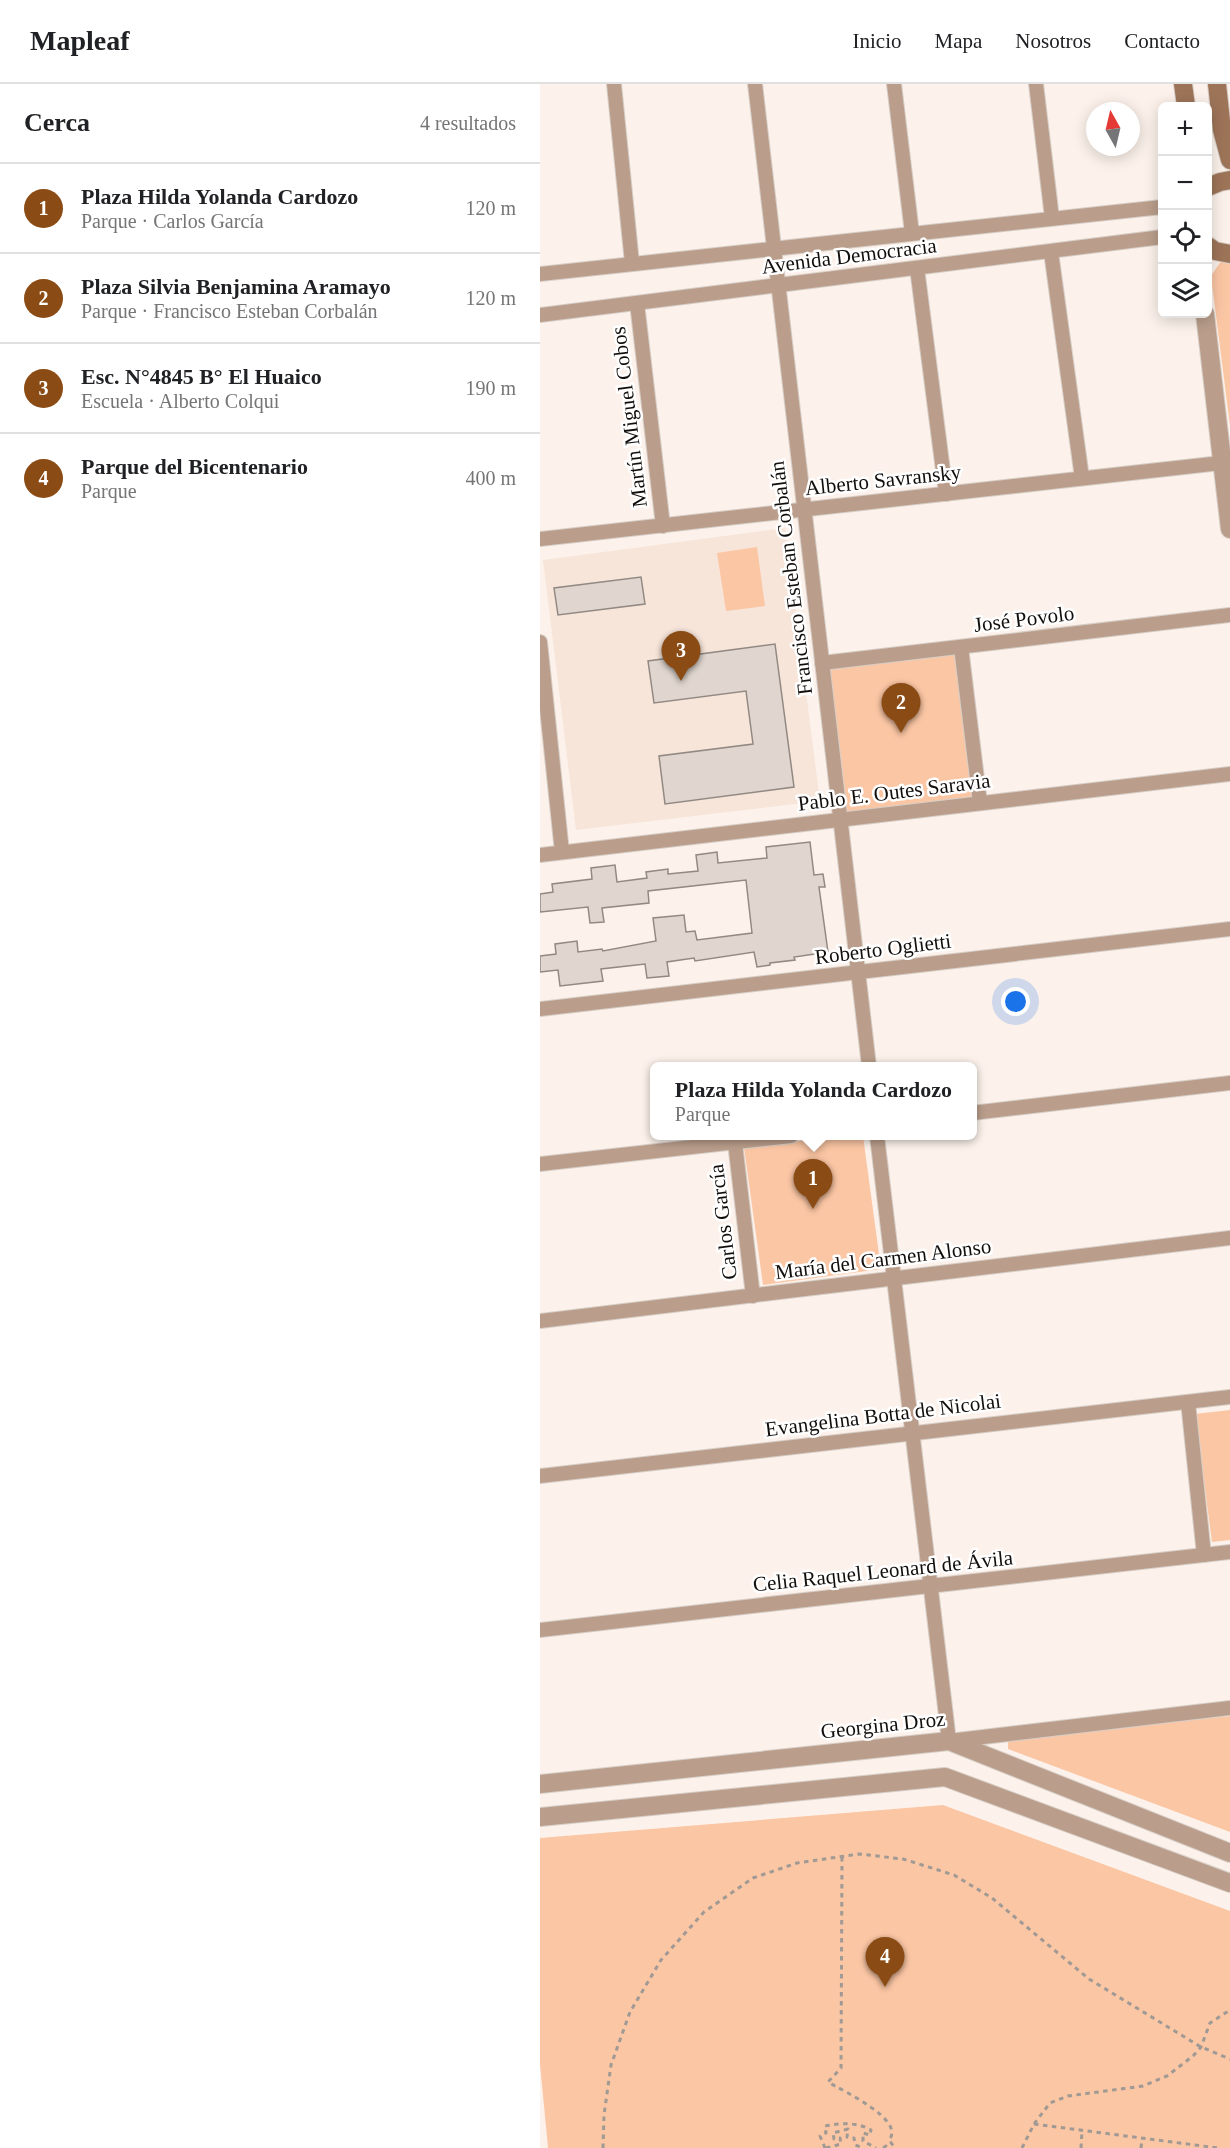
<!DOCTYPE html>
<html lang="es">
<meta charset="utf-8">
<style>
:root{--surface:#fff;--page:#f6f6f6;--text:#202124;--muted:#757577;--line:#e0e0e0;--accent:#8b4b14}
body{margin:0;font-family:"Times New Roman",serif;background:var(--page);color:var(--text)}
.controls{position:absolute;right:18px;top:18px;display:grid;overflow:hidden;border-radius:9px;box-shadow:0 3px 15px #0003}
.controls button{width:54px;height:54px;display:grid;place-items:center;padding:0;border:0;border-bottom:2px solid var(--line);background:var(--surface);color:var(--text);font:30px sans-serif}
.compass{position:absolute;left:546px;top:18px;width:54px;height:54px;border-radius:50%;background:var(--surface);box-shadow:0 3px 15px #0003;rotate:352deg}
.you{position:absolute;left:476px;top:918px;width:21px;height:21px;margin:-15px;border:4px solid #fff;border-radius:50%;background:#1a73e8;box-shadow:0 0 0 9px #1a73e833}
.badge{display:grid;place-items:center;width:39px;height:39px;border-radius:50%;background:var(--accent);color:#fff;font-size:20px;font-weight:700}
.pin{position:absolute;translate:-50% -50px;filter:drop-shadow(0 2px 3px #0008)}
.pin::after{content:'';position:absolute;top:32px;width:21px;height:18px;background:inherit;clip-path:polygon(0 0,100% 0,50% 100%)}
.popup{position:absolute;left:110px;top:978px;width:327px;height:78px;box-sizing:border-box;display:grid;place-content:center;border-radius:9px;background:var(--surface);filter:drop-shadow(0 2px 4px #0005);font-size:20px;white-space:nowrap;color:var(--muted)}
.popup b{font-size:22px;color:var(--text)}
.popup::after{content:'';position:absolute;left:50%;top:100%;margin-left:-12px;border:12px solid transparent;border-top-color:var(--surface)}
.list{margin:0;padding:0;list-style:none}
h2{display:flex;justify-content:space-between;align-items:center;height:78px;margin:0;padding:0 24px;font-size:26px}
h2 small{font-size:20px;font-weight:400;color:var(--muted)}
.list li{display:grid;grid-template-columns:39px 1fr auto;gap:18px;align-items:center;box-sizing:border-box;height:90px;padding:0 24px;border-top:2px solid var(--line)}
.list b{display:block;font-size:22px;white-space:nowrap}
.list p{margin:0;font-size:20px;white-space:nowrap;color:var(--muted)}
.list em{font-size:20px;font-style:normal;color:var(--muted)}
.icon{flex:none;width:33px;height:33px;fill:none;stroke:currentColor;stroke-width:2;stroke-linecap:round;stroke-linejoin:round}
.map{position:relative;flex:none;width:690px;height:2064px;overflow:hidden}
header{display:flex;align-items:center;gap:36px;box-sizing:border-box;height:84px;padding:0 30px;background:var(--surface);border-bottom:2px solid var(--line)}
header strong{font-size:28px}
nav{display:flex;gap:33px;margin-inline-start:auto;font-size:21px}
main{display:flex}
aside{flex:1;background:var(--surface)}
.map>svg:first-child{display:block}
.built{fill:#f7e5da}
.green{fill:#fbc6a4}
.building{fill:#e0d6cf;stroke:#928983;stroke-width:1.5}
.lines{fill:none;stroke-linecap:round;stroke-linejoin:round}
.minor-casing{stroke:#d7cec7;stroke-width:16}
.tertiary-casing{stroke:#d7cec7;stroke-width:20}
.secondary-casing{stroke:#d7cec7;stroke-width:20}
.path{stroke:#a09994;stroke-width:3;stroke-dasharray:4.5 4.5;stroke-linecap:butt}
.minor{stroke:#ba9e8b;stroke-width:14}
.tertiary{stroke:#ba9e8b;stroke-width:18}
.secondary{stroke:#9d7458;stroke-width:18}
.labels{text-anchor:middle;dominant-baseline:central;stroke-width:5;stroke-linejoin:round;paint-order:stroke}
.street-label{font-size:21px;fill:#120e0c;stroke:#fff}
</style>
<header>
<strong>Mapleaf</strong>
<nav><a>Inicio</a><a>Mapa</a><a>Nosotros</a><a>Contacto</a></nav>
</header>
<main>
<aside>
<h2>Cerca<small>4 resultados</small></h2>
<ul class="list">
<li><span class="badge">1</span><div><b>Plaza Hilda Yolanda Cardozo</b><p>Parque · Carlos García</p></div><em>120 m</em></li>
<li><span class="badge">2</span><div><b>Plaza Silvia Benjamina Aramayo</b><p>Parque · Francisco Esteban Corbalán</p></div><em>120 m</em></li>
<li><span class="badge">3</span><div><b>Esc. N°4845 B° El Huaico</b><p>Escuela · Alberto Colqui</p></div><em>190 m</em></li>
<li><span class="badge">4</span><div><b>Parque del Bicentenario</b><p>Parque</p></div><em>400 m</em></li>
</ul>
</aside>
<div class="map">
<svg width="690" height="2064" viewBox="0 0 690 2064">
<rect width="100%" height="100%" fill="#fcf2eb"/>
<!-- built -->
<path class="built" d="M245,444L280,717L36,746L3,476Z"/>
<!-- green -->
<g class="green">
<path d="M681,177L690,179V342L671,192Z"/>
<path d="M217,463L225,522L186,527L177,469Z"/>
<path d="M421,563L440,719L300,736L282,579Z"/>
<path d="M297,1052H323L341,1185L223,1201L204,1064Z"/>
<path d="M690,1326V1456L672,1458L655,1330Z"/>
<path d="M690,1632V1748L468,1665V1655Z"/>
<path d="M403,1721L690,1827V2064H8L0,1980V1754Z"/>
</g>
<!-- building -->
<g class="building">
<path d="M101,493L105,520L18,531L14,504Z"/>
<path d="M235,560L254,703L125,720L119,672L213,660L206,607L114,619L108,577Z"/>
<path d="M270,758L274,791L283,790L285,803H279L288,868L254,873L255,876L230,879V881L217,883L214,868L155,877L154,874L127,878L129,892L107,894L105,880L61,885L63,897L20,902L18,886L0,888V872L16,870L15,860L37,857L38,868L62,865L63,867L116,857L113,834L144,831L146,848L155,847L157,856L212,849L206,796L108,807L109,819L62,824L64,838L50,839L48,823L0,828V810L13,808L12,800L52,795L51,784L75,781L77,798L107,794L106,788L128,785V790L158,787L156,771L177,768L178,779L227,774L226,763Z"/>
</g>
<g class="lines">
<defs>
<g id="minor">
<path d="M74,0L92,179"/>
<path d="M215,0L329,982"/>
<path d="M354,0L372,149"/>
<path d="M496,0L512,134"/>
<path d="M511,168L542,394"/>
<path d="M377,184L406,410"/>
<path d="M0,190L622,123"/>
<path d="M97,219L123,442"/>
<path d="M0,231L622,153"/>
<path d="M0,455L690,378"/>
<path d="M0,558L22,768"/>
<path d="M421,563L440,719"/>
<path d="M282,579L690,531"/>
<path d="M0,771L690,690"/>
<path d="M0,925L690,845"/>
<path d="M432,1029L690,999"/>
<path d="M337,1052L409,1657L690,1624"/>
<path d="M195,1059L213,1212"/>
<path d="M0,1080L251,1052"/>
<path d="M0,1237L690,1154"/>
<path d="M648,1318L664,1471"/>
<path d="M0,1392L690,1313"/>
<path d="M0,1546L690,1468"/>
</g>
<g id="tertiary">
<path d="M665,230L690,445"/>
<path d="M0,1700L409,1657L690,1769"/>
<path d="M0,1733L405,1693L690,1799"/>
</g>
<g id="secondary">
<path d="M643,0L646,22"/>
<path d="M677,0L682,46L690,76"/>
<path d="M668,103L680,98L690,96"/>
<path d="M668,162L675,167L690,170"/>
</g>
</defs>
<!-- minor casing -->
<use href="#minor" class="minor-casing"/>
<!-- tertiary casing -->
<use href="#tertiary" class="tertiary-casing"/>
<!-- secondary casing -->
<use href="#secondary" class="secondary-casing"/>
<!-- path -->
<g class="path">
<path d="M302,1773L301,1984L288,1998C303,2007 366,2036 349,2056L355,2064"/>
<path d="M494,2040L678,2064"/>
<path d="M63,2064L64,2031L71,1981L90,1928L121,1876L164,1828L213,1794L257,1779L319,1770L363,1775L414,1791L452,1814L549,1895L661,1963L690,1975"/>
<path d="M285,2064L280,2052L286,2049L285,2042C301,2039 317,2038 331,2046L330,2051L323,2049V2057L336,2064"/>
<path d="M286,2064L301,2060L300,2054L294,2055L293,2049L308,2045L307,2053L314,2054L315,2061L324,2064"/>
<path d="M343,2064L346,2062L347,2064"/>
<path d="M482,2064L494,2040L510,2019L528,2012L603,2002L627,1992L653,1972L661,1963L670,1939L690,1926"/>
<path d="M541,2064L542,2047"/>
<path d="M601,2064L602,2055"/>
</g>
<!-- minor -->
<use href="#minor" class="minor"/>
<!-- tertiary -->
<use href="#tertiary" class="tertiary"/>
<!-- secondary -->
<use href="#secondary" class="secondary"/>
</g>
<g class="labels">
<!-- street labels -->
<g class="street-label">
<text transform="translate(309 172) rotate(-7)">Avenida Democracia</text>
<text transform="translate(89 333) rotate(-97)">Martín Miguel Cobos</text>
<text transform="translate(343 396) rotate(-6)">Alberto Savransky</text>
<text transform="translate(251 494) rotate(-97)">Francisco Esteban Corbalán</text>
<text transform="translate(484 535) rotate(-7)">José Povolo</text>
<text transform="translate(354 708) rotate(-7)">Pablo E. Outes Saravia</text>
<text transform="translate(343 865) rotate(-7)">Roberto Oglietti</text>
<text transform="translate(183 1138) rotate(-97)">Carlos García</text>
<text transform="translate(343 1175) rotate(-7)">María del Carmen Alonso</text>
<text transform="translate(343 1331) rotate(-7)">Evangelina Botta de Nicolai</text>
<text transform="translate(343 1487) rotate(-6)">Celia Raquel Leonard de Ávila</text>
<text transform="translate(343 1641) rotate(-6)">Georgina Droz</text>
</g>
</g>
</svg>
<div class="controls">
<button>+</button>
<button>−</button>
<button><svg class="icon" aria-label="locate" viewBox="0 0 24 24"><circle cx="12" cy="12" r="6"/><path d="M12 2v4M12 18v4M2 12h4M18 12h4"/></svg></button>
<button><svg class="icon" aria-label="layers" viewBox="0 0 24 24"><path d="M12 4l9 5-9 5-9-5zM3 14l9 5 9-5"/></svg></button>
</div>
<svg class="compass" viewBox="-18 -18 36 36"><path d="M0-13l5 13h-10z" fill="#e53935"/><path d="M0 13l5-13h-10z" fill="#757577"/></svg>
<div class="you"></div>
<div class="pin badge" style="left:273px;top:1125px">1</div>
<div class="popup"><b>Plaza Hilda Yolanda Cardozo</b>Parque</div>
<div class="pin badge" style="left:361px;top:649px">2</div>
<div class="pin badge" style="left:141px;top:597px">3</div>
<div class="pin badge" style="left:345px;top:1903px">4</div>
</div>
</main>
